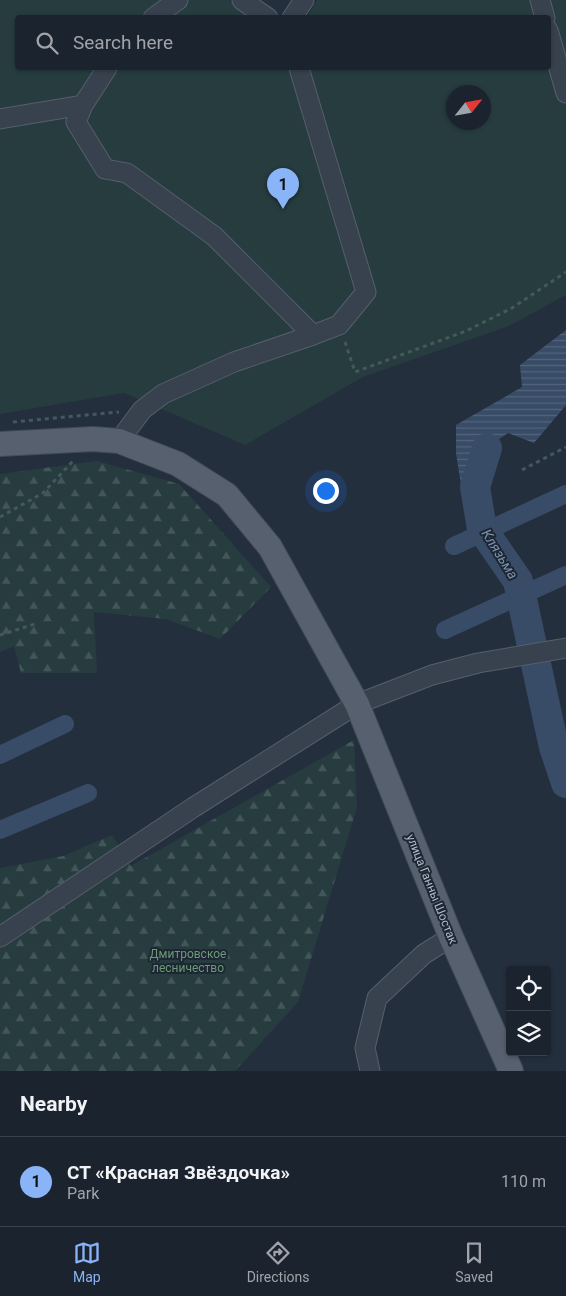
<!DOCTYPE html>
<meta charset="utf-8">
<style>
:root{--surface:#1b232e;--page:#242b36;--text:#f1f3f6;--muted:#a0a4aa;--line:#39404a;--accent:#8ab4f8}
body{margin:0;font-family:Roboto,sans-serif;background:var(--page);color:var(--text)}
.controls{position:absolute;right:15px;bottom:15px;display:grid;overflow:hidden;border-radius:5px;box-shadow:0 1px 4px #0004}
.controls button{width:45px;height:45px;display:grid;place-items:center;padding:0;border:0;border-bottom:1px solid var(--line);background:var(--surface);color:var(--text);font:25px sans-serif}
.compass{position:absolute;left:446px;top:85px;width:45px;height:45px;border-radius:50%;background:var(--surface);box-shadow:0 1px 4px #0004;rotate:59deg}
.you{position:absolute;left:325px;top:490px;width:18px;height:18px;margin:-12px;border:4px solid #fff;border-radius:50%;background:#1a73e8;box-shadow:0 0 0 8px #1a73e833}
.badge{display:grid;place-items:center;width:32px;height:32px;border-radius:50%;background:var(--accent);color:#111;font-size:16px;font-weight:700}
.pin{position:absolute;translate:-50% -41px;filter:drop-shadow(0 1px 2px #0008)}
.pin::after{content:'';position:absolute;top:26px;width:18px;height:15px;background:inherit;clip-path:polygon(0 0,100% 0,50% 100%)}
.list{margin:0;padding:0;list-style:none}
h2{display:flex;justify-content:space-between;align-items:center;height:65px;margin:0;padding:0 20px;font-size:21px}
h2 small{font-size:16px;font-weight:400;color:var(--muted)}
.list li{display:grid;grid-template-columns:32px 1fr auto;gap:15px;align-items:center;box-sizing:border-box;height:90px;padding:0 20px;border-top:1px solid var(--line)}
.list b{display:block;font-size:19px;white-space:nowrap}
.list p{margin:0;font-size:16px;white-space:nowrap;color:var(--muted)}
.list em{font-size:16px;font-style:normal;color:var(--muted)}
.icon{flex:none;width:28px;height:28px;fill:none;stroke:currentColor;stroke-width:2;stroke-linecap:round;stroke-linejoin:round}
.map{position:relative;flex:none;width:566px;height:1071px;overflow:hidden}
.search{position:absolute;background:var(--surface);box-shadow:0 1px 4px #0004;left:15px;right:15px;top:15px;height:55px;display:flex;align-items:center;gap:12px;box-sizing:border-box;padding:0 18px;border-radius:5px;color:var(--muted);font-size:19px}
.sheet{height:155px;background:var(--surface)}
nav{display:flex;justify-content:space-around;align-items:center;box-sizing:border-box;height:70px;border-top:1px solid var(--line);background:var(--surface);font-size:14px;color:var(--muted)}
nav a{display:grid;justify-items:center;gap:2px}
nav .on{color:var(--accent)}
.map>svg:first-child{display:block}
.forest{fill:url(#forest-firs)}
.garden{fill:#263c3f;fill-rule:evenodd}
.water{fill:url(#water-rules)}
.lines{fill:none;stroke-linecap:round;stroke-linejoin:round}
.canal{stroke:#394c67;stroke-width:18}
.river{stroke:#394c67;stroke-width:30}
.minor-casing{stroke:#565f6c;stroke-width:21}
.major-casing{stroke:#414a57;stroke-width:26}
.path{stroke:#44595c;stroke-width:3;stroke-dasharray:4 4;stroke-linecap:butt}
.minor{stroke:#38414e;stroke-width:19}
.major{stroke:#56606e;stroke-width:24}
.labels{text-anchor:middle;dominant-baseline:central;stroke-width:4;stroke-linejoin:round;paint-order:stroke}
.street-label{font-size:12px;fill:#b4bcc9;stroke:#1d2633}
.park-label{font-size:12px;fill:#6b9a76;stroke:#1d2633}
.water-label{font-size:14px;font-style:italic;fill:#7c92b1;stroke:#1d2633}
</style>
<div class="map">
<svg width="566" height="1071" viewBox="0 0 566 1071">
<defs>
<pattern id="forest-firs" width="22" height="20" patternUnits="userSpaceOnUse" patternTransform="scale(1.25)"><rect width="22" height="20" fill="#263c3f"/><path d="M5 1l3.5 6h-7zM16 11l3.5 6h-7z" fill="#435659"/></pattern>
<pattern id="water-rules" width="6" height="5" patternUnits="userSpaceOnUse" patternTransform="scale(1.25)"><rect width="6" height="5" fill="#394c67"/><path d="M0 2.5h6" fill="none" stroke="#53647b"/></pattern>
</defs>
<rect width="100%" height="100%" fill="#242f3e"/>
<!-- forest -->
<g class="forest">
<path d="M97,461L179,484L271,587L220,639L166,619L94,612L97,673H21L14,646L0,652V474Z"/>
<path d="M354,740L357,807L298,1002L235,1071H0V868L63,856L112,835L131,866Z"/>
</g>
<!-- garden -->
<path class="garden" d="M0,0H229L255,17L18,18V68H548V18L307,17L317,0H566V295L509,326L363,377L245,445L124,393L0,414ZM454,92H484V122H454Z"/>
<!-- water -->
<path class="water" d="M566,330V405L534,443L508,433L495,442L486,489L461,485L456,453V425L522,387L520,365Z"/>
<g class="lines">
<!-- canal -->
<g class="canal">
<path d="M454,546L566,494"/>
<path d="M445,630L566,575"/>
<path d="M0,755L65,724"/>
<path d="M0,830L88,793"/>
</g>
<!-- river -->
<path class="river" d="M487,448L475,487L482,529L518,581L554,747L566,783"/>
<defs>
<g id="minor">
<path d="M242,0L268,18"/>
<path d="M540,0L545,18"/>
<path d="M153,18L178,0"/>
<path d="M292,18L304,0"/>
<path d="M548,30L566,93"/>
<path d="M107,68L83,105L76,122L105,169L127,173L214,236L313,335"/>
<path d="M0,119L83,105"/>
<path d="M119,441L142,410L163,394L234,362L313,335L339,325L366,292L299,68"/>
<path d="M0,937L194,807L357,704L432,675L478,663L566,648"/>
<path d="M370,1071L365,1048L377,998L424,954L451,937"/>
</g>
<path id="major" d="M0,444L93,439L119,441L178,464L227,495L270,547L357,704L451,937L511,1071"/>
</defs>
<!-- minor casing -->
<use href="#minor" class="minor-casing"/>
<!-- major casing -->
<use href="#major" class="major-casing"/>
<!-- path -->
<g class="path">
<path d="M345,342L355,372L466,331L512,308L566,272"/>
<path d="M13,422L119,412"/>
<path d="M522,470L566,447"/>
<path d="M0,517L43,493L74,460"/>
<path d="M0,635L38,623"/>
</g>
<!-- minor -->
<use href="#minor" class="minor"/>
<!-- major -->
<use href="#major" class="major"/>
</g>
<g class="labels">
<!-- street labels -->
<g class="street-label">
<text transform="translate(432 889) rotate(68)">улица Ганны Шостак</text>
</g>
<!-- park labels -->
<g class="park-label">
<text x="188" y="954">Дмитровское<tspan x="188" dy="14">лесничество</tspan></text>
</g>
<!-- water labels -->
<g class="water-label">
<text transform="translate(500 554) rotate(58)">Клязьма</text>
</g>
</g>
</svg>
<div class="controls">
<button><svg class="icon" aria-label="locate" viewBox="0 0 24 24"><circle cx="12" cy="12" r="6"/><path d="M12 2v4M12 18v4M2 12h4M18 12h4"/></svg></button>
<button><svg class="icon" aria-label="layers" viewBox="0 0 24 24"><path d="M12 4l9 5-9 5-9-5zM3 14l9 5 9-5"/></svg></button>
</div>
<svg class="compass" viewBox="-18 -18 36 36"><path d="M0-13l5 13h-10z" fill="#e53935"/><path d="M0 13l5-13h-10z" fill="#a0a4aa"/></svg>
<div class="you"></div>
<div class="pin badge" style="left:283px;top:209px">1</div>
<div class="search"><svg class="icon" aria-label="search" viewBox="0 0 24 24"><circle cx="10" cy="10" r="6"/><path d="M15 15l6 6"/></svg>Search here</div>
</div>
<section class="sheet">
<h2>Nearby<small></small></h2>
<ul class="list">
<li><span class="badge">1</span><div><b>СТ «Красная Звёздочка»</b><p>Park</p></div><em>110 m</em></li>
</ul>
</section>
<nav>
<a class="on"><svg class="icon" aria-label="map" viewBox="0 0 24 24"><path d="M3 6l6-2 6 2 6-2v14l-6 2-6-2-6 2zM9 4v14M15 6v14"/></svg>Map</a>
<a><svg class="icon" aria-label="directions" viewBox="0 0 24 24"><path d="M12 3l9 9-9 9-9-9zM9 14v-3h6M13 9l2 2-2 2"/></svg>Directions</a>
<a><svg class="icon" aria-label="saved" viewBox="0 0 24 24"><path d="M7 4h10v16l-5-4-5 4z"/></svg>Saved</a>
</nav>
